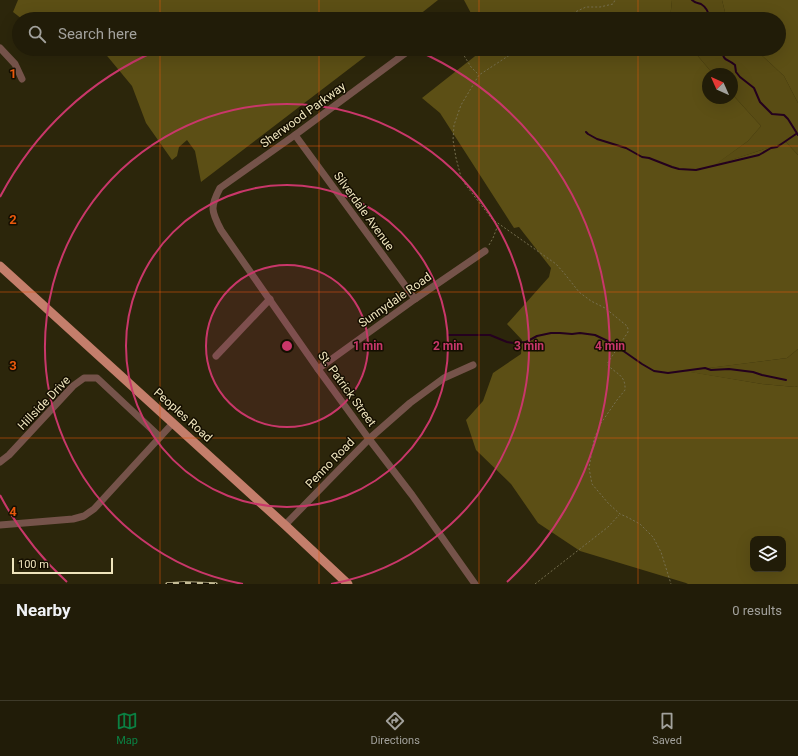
<!DOCTYPE html>
<style>
:root{--surface:#211c08;--page:#292512;--text:#f1f3f6;--muted:#a2a19c;--line:#3e3a29;--accent:#0b8043}
body{margin:0;font-family:Roboto,sans-serif;background:var(--page);color:var(--text)}
.controls{position:absolute;right:12px;bottom:12px;display:grid;overflow:hidden;border-radius:8px;box-shadow:0 4px 16px #0002}
.controls button{width:36px;height:36px;display:grid;place-items:center;padding:0;border:0;border-bottom:1px solid var(--line);background:var(--surface);color:var(--text);font:20px sans-serif}
.compass{position:absolute;left:702px;top:68px;width:36px;height:36px;border-radius:50%;background:var(--surface);box-shadow:0 4px 16px #0002;rotate:315deg}
.scale{position:absolute;left:12px;bottom:10px;width:101px;box-sizing:border-box;padding-left:4px;border:2px solid #eee4bc;border-top:0;font-size:11px;line-height:14px;white-space:nowrap;color:#eee4bc;-webkit-text-stroke:3px #140e00;paint-order:stroke}
.list{margin:0;padding:0;list-style:none}
h2{display:flex;justify-content:space-between;align-items:center;height:52px;margin:0;padding:0 16px;font-size:17px}
h2 small{font-size:13px;font-weight:400;color:var(--muted)}
.icon{flex:none;width:22px;height:22px;fill:none;stroke:currentColor;stroke-width:2;stroke-linecap:round;stroke-linejoin:round}
.map{position:relative;flex:none;width:798px;height:584px;overflow:hidden}
.search{position:absolute;background:var(--surface);box-shadow:0 4px 16px #0002;left:12px;right:12px;top:12px;height:44px;display:flex;align-items:center;gap:10px;box-sizing:border-box;padding:0 14px;border-radius:22px;color:var(--muted);font-size:15px}
.sheet{height:116px;background:var(--surface)}
nav{display:flex;justify-content:space-around;align-items:center;box-sizing:border-box;height:56px;border-top:1px solid var(--line);background:var(--surface);font-size:11px;color:var(--muted)}
nav a{display:grid;justify-items:center;gap:2px}
nav .on{color:var(--accent)}
.map>svg:first-child{display:block}
.green{fill:#594c14}
.forest{fill:#5c4f15;fill-rule:evenodd}
.lines{fill:none;stroke-linecap:round;stroke-linejoin:round}
.stream{stroke:#24011e;stroke-width:2}
.path{stroke:#766f4f;stroke-width:1;stroke-dasharray:2 2;stroke-linecap:butt}
.minor{stroke:#75534a;stroke-width:7}
.major{stroke:#c47e6b;stroke-width:9}
.rail-casing{stroke:#c5bc96;stroke-width:3.5}
.rail{stroke:#140e00;stroke-width:2;stroke-dasharray:6;stroke-linecap:butt}
.grid{fill:none;stroke:#e8590c;stroke-width:1;stroke-opacity:0.55}
.ring{fill:none;stroke:#c9376a;stroke-width:2}
.labels{text-anchor:middle;dominant-baseline:central;stroke-width:3;stroke-linejoin:round;paint-order:stroke}
.street-label{font-size:12px;fill:#eee4bc;stroke:#140e00}
.grid-label{font-size:13px;text-anchor:middle;font-weight:bold;fill:#e8590c;stroke:#140e00;stroke-width:3;stroke-linejoin:round;paint-order:stroke}
.centre{fill:#c9376a;stroke:#140e00;stroke-width:2}
.ring-label{font-size:12px;text-anchor:middle;font-weight:bold;fill:#c9376a;stroke:#140e00;stroke-width:3;stroke-linejoin:round;paint-order:stroke}
</style>
<div class="map">
<svg width="798" height="584" viewBox="0 0 798 584">
<rect width="100%" height="100%" fill="#2c260b"/>
<!-- green -->
<g class="green">
<path d="M672,0H722L726,16L728,19H670Z"/>
<path d="M692,49H755L784,76L798,103V155L786,142L713,166L748,141L761,126L732,94V74H713Z"/>
<path d="M798,349V386L795,387L762,384L683,371L787,358Z"/>
</g>
<!-- forest -->
<g class="forest">
<path d="M18,0H438L414,19H22L13,12Z"/>
<path d="M464,0H672L670,19H474Z"/>
<path d="M722,0H798V103L784,76L755,49H779V19H728L726,16Z"/>
<path d="M90,49H375L201,182L195,151L187,140L179,147L177,156L172,160L146,123L132,86L103,51L92,50Z"/>
<path d="M484,49H692L713,74H708V98H732V94L761,126L748,141L715,165L786,142L798,155V349L787,358L685,371L762,384L795,387L798,386V584H688L686,583L580,551L538,523L511,484L476,450L466,420L483,401L493,373L521,354L522,340L507,324L549,277L551,268L519,227L514,228L440,113L422,98ZM753,539H783V569H753Z"/>
</g>
<g class="lines">
<!-- stream -->
<g class="stream">
<path d="M692,0C695,3 697,3 701,4C706,7 709,13 710,19"/>
<path d="M721,49C725,63 725,57 735,65L736,72L740,77L754,88L760,102L772,114L784,115L788,119L798,135"/>
<path d="M586,132L588,134L597,139L626,148L642,157L649,158L672,167L679,169L696,170L759,155L771,148L777,147L796,134"/>
<path d="M448,335H490L507,342L514,343L526,342L537,336L551,333H560L572,334L580,333L595,335L612,343L642,364L654,371L668,373L705,368L711,370L729,369L753,372L762,375L786,380"/>
</g>
<!-- path -->
<g class="path">
<path d="M567,19L573,13L586,7H600L613,4L615,0"/>
<path d="M460,49L471,67L478,74"/>
<path d="M519,49L479,75L461,105L454,125L453,140L456,158L461,177L465,184L492,219L556,264L564,273L579,292L591,301L605,308L627,326L628,329V332L607,364C615,374 626,374 625,390L617,400L601,423L594,439L589,468L592,484L608,503L620,514L627,517L640,524L653,537L661,552L671,584"/>
<path d="M489,245L493,238L498,225"/>
<path d="M535,584L608,527L619,515"/>
</g>
<!-- minor -->
<g class="minor">
<path d="M0,48L15,64L22,79"/>
<path d="M411,49L295,135L220,188C210,207 211,211 221,230L318,369L369,439L412,495L475,584"/>
<path d="M295,135L415,299"/>
<path d="M216,356L270,299"/>
<path d="M318,369L415,299L485,251"/>
<path d="M0,462L9,455L73,386L84,378H97L160,437"/>
<path d="M0,525L73,519L84,516L94,509L173,423"/>
<path d="M285,525L369,439L410,403L444,378L473,365"/>
</g>
<!-- major -->
<path class="major" d="M0,266L285,525L348,584"/>
<defs>
<path id="rail" d="M167,584L185,583L216,584"/>
</defs>
<!-- rail casing -->
<use href="#rail" class="rail-casing"/>
<!-- rail -->
<use href="#rail" class="rail"/>
</g>
<!-- grid -->
<path class="grid" d="M160,0V19M319,0V19M479,0V19M638,0V19M160,49V584M319,49V584M479,49V584M638,49V584M0,146H798M0,292H798M0,438H798"/>
<!-- distance rings -->
<circle cx="287" cy="346" r="81" fill="#c9376a" fill-opacity=".12"/>
<g class="ring">
<circle cx="287" cy="346" r="81"/>
<circle cx="287" cy="346" r="161"/>
<path d="M243 584A242 242 0 1 1 331 584"/>
<path d="M67 582A323 323 0 0 1 0 495M0 197A323 323 0 0 1 158 50M416 50A323 323 0 0 1 507 582"/>
</g>
<g class="labels">
<!-- street labels -->
<g class="street-label">
<text transform="translate(303 115) rotate(-36)">Sherwood Parkway</text>
<text transform="translate(364 211) rotate(54)">Silverdale Avenue</text>
<text transform="translate(395 300) rotate(-35)">Sunnydale Road</text>
<text transform="translate(347 389) rotate(54)">St. Patrick Street</text>
<text transform="translate(44 403) rotate(-46)">Hillside Drive</text>
<text transform="translate(183 415) rotate(42)">Peoples Road</text>
<text transform="translate(330 463) rotate(-46)">Penno Road</text>
</g>
</g>
<g class="grid-label">
<text x="13" y="78">1</text>
<text x="13" y="224">2</text>
<text x="13" y="370">3</text>
<text x="13" y="516">4</text>
</g>
<circle cx="287" cy="346" r="6" class="centre"/>
<g class="ring-label">
<text x="368" y="350">1 min</text>
<text x="448" y="350">2 min</text>
<text x="529" y="350">3 min</text>
<text x="610" y="350">4 min</text>
</g>
</svg>
<div class="controls">
<button><svg class="icon" aria-label="layers" viewBox="0 0 24 24"><path d="M12 4l9 5-9 5-9-5zM3 14l9 5 9-5"/></svg></button>
</div>
<svg class="compass" viewBox="-18 -18 36 36"><path d="M0-13l5 13h-10z" fill="#e53935"/><path d="M0 13l5-13h-10z" fill="#a2a19c"/></svg>
<div class="scale">100 m</div>
<div class="search"><svg class="icon" aria-label="search" viewBox="0 0 24 24"><circle cx="10" cy="10" r="6"/><path d="M15 15l6 6"/></svg>Search here</div>
</div>
<section class="sheet">
<h2>Nearby<small>0 results</small></h2>
<ul class="list">
</ul>
</section>
<nav>
<a class="on"><svg class="icon" aria-label="map" viewBox="0 0 24 24"><path d="M3 6l6-2 6 2 6-2v14l-6 2-6-2-6 2zM9 4v14M15 6v14"/></svg>Map</a>
<a><svg class="icon" aria-label="directions" viewBox="0 0 24 24"><path d="M12 3l9 9-9 9-9-9zM9 14v-3h6M13 9l2 2-2 2"/></svg>Directions</a>
<a><svg class="icon" aria-label="saved" viewBox="0 0 24 24"><path d="M7 4h10v16l-5-4-5 4z"/></svg>Saved</a>
</nav>
